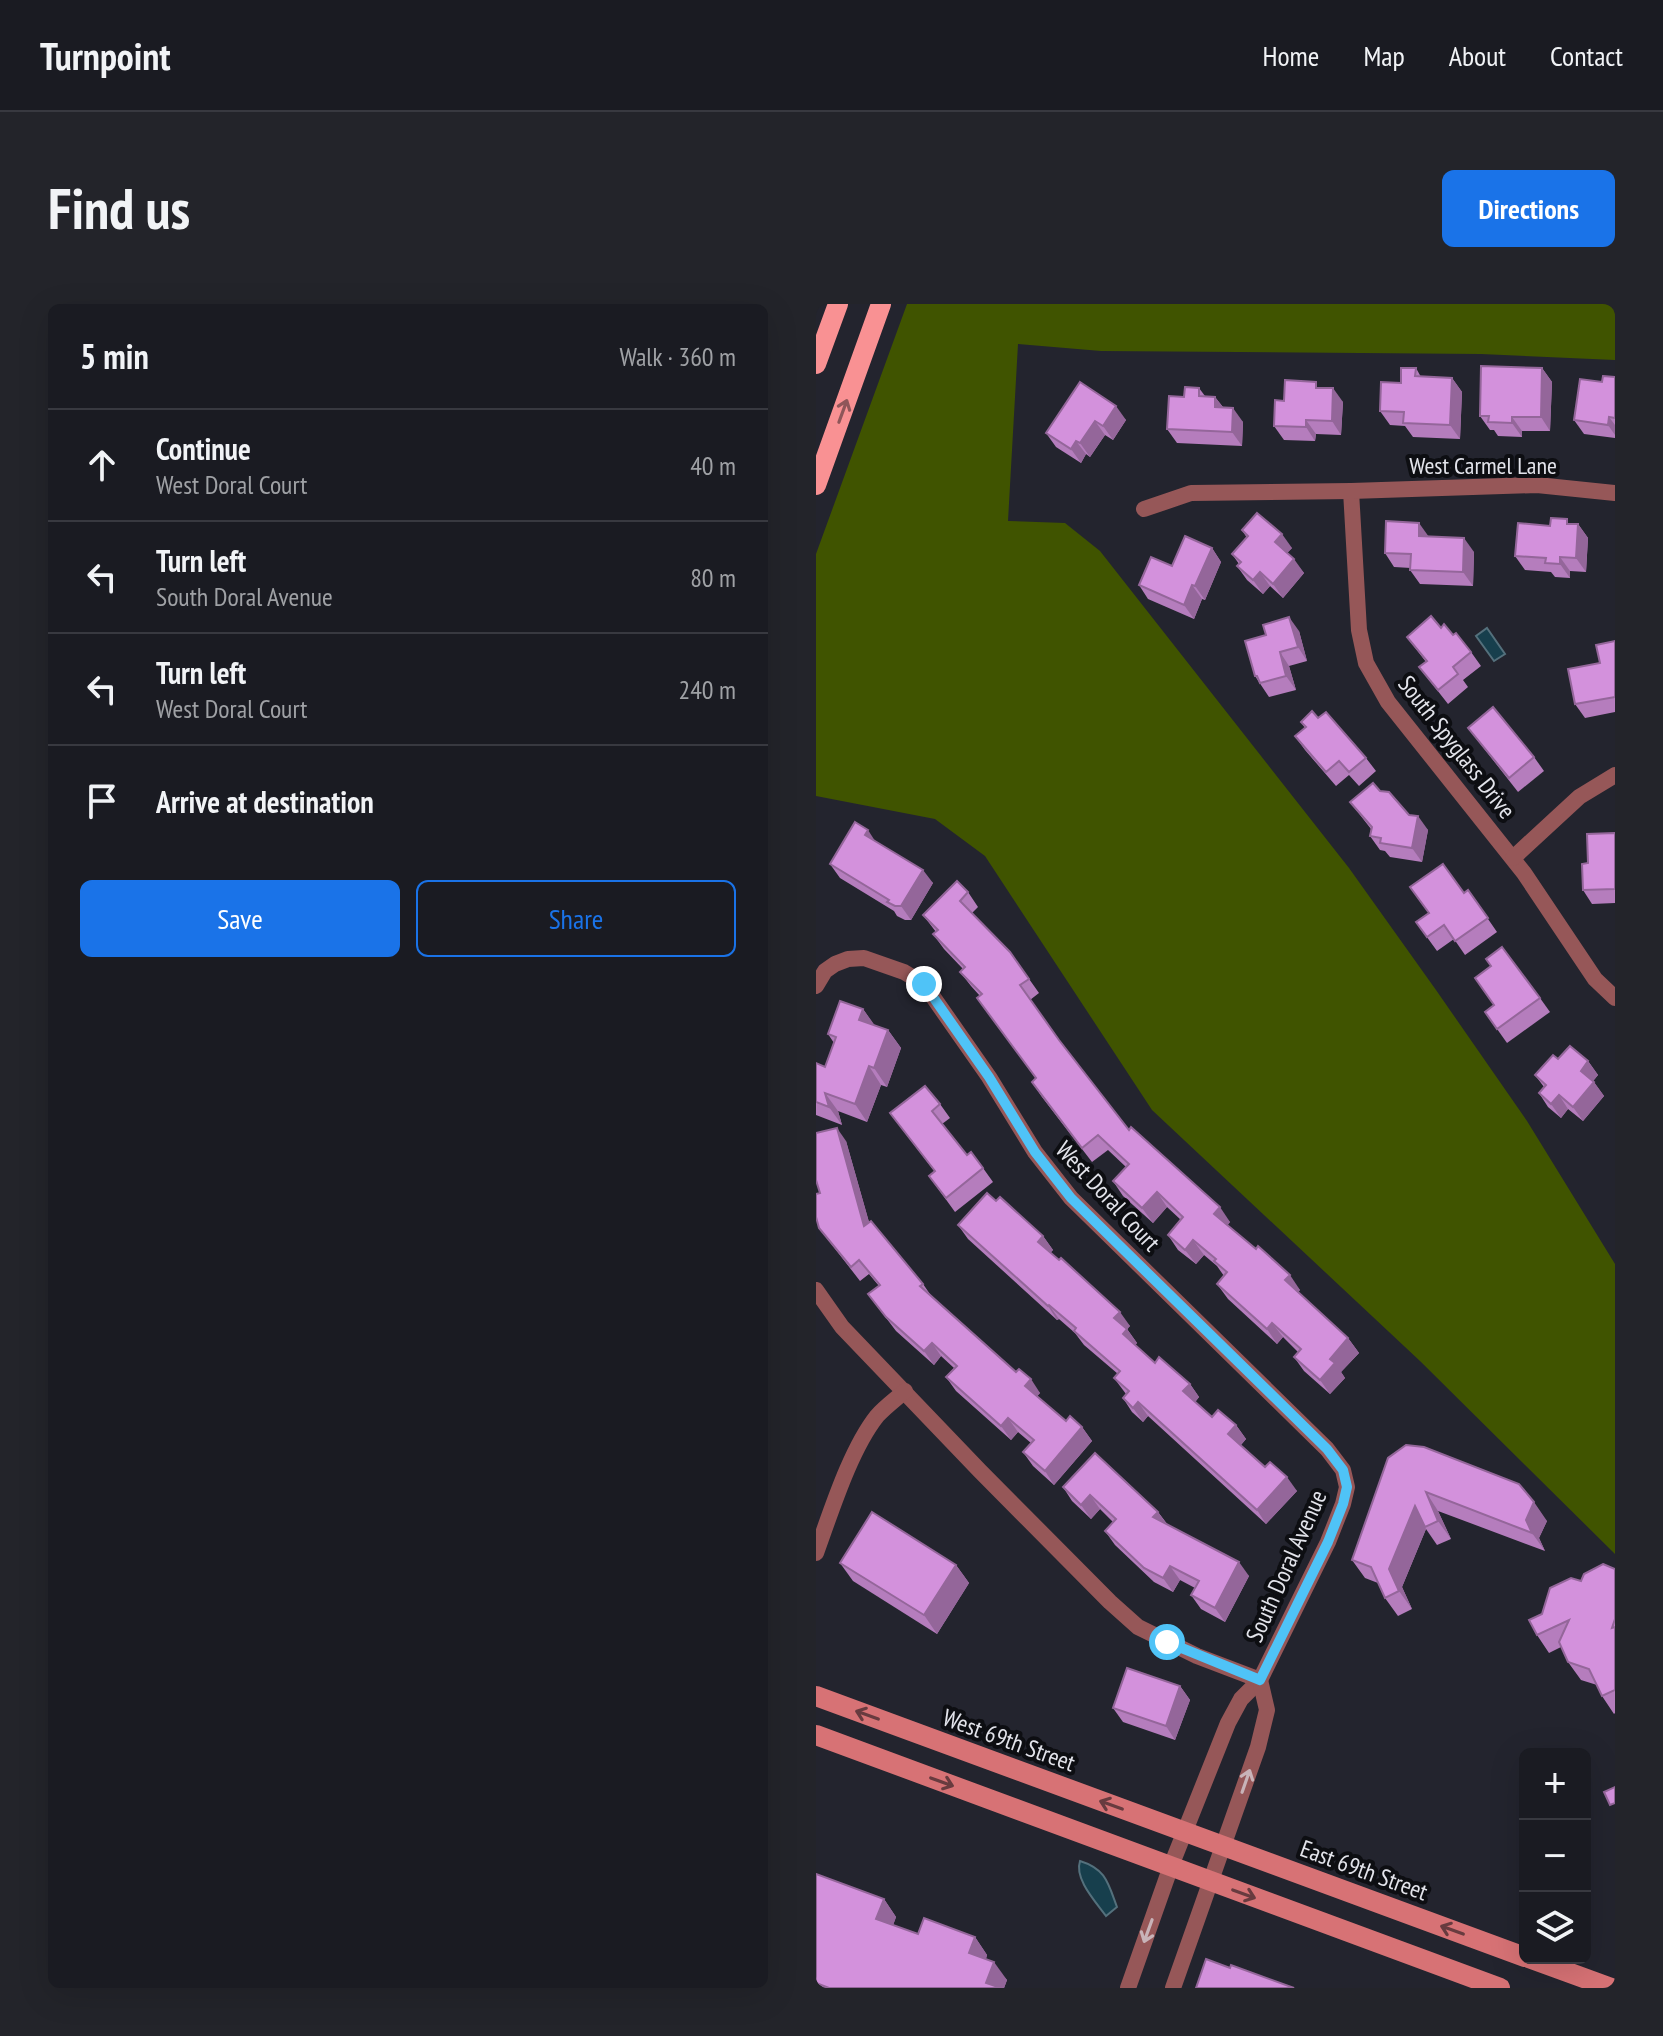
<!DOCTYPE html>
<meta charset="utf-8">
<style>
:root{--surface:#1a1b22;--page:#23242a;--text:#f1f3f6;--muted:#9fa1a5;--line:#383940;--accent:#1a73e8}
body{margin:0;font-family:"PT Sans Narrow",sans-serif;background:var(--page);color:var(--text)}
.controls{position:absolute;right:24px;bottom:24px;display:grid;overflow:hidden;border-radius:12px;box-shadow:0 8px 32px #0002}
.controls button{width:72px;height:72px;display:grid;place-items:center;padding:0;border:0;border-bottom:2px solid var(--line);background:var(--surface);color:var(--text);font:40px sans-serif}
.stop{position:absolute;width:24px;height:24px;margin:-18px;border:6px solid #4fc3f7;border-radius:50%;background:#fff}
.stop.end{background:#4fc3f7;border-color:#fff;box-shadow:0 2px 8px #0008}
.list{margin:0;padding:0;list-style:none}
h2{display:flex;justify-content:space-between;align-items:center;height:104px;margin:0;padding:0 32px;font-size:34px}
h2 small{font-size:26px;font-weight:400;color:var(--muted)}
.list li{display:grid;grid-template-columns:52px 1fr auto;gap:24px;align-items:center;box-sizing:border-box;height:112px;padding:0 32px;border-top:2px solid var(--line)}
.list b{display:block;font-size:30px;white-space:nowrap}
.list p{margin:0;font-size:26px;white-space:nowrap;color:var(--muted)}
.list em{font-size:26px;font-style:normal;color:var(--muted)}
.actions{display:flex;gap:16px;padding:24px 32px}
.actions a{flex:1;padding:18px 0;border:2px solid var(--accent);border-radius:12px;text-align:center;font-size:28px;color:var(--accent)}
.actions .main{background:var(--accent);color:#fff}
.icon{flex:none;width:44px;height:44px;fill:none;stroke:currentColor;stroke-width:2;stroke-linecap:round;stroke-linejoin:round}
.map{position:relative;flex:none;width:799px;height:1684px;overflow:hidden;border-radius:12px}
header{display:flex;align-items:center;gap:48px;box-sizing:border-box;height:112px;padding:0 40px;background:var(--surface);border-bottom:2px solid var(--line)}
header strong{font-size:38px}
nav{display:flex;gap:44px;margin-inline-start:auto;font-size:28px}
.intro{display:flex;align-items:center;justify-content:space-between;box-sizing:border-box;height:192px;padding:0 48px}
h1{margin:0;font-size:56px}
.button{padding:20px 36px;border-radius:12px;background:var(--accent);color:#fff;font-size:28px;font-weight:700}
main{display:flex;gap:48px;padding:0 48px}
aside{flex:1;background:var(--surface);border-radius:12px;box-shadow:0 8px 32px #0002}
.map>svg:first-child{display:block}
.green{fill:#405400}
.water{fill:#173f4d;stroke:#54707c;stroke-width:2}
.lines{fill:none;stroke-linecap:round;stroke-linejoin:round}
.street{stroke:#965758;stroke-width:16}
.secondary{stroke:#d77275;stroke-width:20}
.primary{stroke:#f99193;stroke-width:20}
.wall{fill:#b57dbd}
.shaded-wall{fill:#94669a}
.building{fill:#d391dc;stroke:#94669a;stroke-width:2}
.oneway{stroke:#8f5659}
.oneway2{stroke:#683b3f}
.oneway3{stroke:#c8b3b8}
.route{stroke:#4fc3f7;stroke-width:10}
.labels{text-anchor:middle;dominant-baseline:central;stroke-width:8;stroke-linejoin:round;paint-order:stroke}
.street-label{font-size:24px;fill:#e3e4eb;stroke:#0d0e12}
</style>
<header>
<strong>Turnpoint</strong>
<nav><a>Home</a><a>Map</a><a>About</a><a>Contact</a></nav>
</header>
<div class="intro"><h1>Find us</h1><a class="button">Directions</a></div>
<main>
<aside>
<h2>5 min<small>Walk · 360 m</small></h2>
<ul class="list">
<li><svg class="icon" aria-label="ahead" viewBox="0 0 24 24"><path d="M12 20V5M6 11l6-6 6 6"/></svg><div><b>Continue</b><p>West Doral Court</p></div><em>40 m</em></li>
<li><svg class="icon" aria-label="left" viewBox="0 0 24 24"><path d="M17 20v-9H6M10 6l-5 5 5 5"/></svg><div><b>Turn left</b><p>South Doral Avenue</p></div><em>80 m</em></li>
<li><svg class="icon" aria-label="left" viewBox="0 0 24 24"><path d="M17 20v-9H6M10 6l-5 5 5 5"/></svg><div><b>Turn left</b><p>West Doral Court</p></div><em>240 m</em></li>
<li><svg class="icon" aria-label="arrive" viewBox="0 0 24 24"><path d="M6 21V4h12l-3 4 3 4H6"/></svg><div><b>Arrive at destination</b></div></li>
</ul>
<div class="actions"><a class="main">Save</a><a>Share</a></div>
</aside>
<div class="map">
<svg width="799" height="1684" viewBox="0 0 799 1684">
<rect width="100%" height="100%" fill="#23242e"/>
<!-- green -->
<path class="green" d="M91,0H799V56L665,50L285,47L202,40L192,217L249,219L284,247L533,564L620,686L711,817L799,960V1250L604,1057L336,806L169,552L119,515L0,492V250Z"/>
<!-- water -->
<g class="water">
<path d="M671,324L689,350L678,357L660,332Z"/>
<path d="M264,1557C290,1565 292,1579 301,1603L290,1612C280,1598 258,1575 264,1557Z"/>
</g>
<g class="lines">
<!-- street -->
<g class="street">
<path d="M535,187L543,326L550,359L572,398L708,569L779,675L799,694"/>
<path d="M328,205L375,189L535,187L721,181L799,189"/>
<path d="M697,554L763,493L799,471"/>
<path d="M0,682L9,667L19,660L32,655L48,654L88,668L108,680L173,773L219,848L255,894L511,1145L527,1166L531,1183L527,1200L512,1238L444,1376L425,1395L412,1419L355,1562L312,1684"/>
<path d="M0,986L26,1023L164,1167L294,1298L322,1323L381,1352L444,1376"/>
<path d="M0,1249C15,1208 34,1146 61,1112C69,1103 80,1095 89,1087"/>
<path d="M357,1684L442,1443L451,1406L444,1376"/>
</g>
<!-- secondary -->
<g class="secondary">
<path d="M0,1392L709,1653"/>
<path d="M0,1431L684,1684"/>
<path d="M713,1654L795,1684"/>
</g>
<!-- primary -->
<g class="primary">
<path d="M0,60L22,0"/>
<path d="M0,181L65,0"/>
</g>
</g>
<!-- wall -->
<g class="wall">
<path d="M600,64L605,73L636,74L646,88L644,135L597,133L589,122L574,121L564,107L585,79Z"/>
<path d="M726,64L736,78L734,127H706V133L682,132L678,126H674L664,112Z"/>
<path d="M799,73V134L768,130L758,116L786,78Z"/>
<path d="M264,78L310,116L297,136L289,131L274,153L270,150L265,159L240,143L230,129Z"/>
<path d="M383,84L389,92L399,93L407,103L427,118L426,142L361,139L351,125L368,93Z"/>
<path d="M504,84L527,98L525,131L500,130L499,137L468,136L458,122L468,97Z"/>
<path d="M754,220H762L772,234L770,268L754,267V274L739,273L735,268L709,266L699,252L734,222Z"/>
<path d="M426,226L476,244L471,249L488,269L467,294L454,282L447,290L431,276L421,262L423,260L416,250L431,234Z"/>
<path d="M613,233L658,248L657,282L604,280L594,266L595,264L578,263L569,249Z"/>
<path d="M396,244L405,258L389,296L386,295L378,315L332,295L323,281L356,262Z"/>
<path d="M625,324L637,331L655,348L665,362L647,376L652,383L632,400L603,363L610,358L591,333Z"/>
<path d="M483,327L491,357L473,362L480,386L453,393L439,372Z"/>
<path d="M799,337V408L769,414L759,400L784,359Z"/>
<path d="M502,414L550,454L560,467L543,482L533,471L520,482L489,446L479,432L489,424L485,418Z"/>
<path d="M652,424L718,453L728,467L702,488Z"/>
<path d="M564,487L612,526L606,558L574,553L569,547L564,546L554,532L555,525L534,498Z"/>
<path d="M799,529V599L776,600L767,586L772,559Z"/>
<path d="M59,537L117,579L95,616H89L81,612L78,607L24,574L14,560Z"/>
<path d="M652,586L681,628L649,651L638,635L621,647L600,618Z"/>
<path d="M152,588L162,603L156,609L194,648L223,689L214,696L243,736L313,826L414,918L411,921L484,986L482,988L532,1034L543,1049L525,1068L529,1074L514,1090L488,1067L478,1053L482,1048L467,1033L461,1040L412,995L401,980L408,972L401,962L388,951L380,960L362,946L352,931L365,916L351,903L337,919L307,892L297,877L310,863L292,846L276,858L226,793L216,778L220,775L164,692L155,682L144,668L147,665L128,645L117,630L120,628L107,611Z"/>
<path d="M724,694L734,708L691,739L669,708Z"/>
<path d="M47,705L58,721L72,726L85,744L71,783L65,781L51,818L22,807L26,821L0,811V759L9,763L18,739L12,730Z"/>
<path d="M742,755L772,757L782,771L777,777L788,792L767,817L752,805L745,814L732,803L723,789L728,783L719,771Z"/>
<path d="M124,800L134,814L126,820L151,851L167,864L177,878L139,908L113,872L119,868L74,809Z"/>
<path d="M30,837L53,918L107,980L116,993L224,1089L221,1092L250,1117L266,1123L276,1137L238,1181L217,1162L207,1148L215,1139L202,1128L195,1136L140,1087L130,1073L138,1064L125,1052L118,1061L80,1027L52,990L63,982L53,970L44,977L3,924Z"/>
<path d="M180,897L227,932L237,946L234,949L314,1022L311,1025L321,1039L319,1041L339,1059L374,1080L383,1093L379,1098L396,1113L420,1121L430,1135L425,1141L449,1163L481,1187L450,1220L332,1112L327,1118L316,1108L307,1094L310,1090L298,1074L302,1070L268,1041L259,1029L243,1015L241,1016L152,935L142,921Z"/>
<path d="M572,1154L731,1217L723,1234L729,1247L622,1207L635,1235L621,1241L610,1225L586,1283L596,1305L582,1312L569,1294L562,1279L549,1274L536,1256Z"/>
<path d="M247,1183L342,1208L352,1221L433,1272L409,1318L385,1305L375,1291L379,1284L364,1276L357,1288L338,1278L299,1241L289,1227L297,1218L284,1205L275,1215L256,1197Z"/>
<path d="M24,1259L140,1261L153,1279L121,1330L37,1277Z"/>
<path d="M799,1265V1409L798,1410L786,1392L781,1381L765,1376L752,1358L745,1343L733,1349L721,1331L726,1310L765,1277Z"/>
<path d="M364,1382L374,1396L359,1436L307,1418L297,1404Z"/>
<path d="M0,1570L68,1595L80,1613L77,1621L102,1630L159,1633L171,1651L170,1655L191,1676L188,1684H0Z"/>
</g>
<!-- shaded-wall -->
<g class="shaded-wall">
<path d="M726,64L736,78L734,127L725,113Z"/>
<path d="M636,74L646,88L644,135L634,121Z"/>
<path d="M517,84L527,98L525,131L516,117Z"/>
<path d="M399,93L409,106L399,103Z"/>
<path d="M300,102L310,116L297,136L287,122Z"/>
<path d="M417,104L427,118L426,142L416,128Z"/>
<path d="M696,113L706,127V133L696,119Z"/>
<path d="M793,113L799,121V131L792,121Z"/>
<path d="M490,116L500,130L499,137L490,123Z"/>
<path d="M279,117L289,131L274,153L264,139Z"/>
<path d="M260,137L270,150L265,159L255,145Z"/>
<path d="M603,219L613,233L603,232Z"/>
<path d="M762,220L772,234L770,268L760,254Z"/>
<path d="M466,230L476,244L468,252L459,238Z"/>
<path d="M648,234L658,248L657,282L647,268Z"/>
<path d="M396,244L405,258L389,296L379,282Z"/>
<path d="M744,253L754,267V274L744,260Z"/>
<path d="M478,255L488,269L467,294L457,280Z"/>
<path d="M444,268L454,282L447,290L437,276Z"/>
<path d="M376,281L386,295L378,315L368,301Z"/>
<path d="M473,313L483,327L491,357L482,343Z"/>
<path d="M464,348L473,362L480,386L470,372Z"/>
<path d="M602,512L612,526L606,558L596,544Z"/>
<path d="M52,526L61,540L49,531Z"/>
<path d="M107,566L117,579L95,616L85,602Z"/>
<path d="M47,705L60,723L43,716Z"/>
<path d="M72,726L85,744L71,783L58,764Z"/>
<path d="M772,757L782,771L774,781L765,767Z"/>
<path d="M53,762L65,781L51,818L39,800Z"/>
<path d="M778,778L788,792L767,817L757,803Z"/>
<path d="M9,789L22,807L26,821L13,803Z"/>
<path d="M743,791L752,805L745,814L735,800Z"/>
<path d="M21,824L30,837L58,936L48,922Z"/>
<path d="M341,888L351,903L337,919L326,904Z"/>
<path d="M404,903L414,918L409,925L398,910Z"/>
<path d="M227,932L237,946L231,952L222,938Z"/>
<path d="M377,936L388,951L380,960L369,946Z"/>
<path d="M474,971L484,986L479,991L469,976Z"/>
<path d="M233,1001L243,1015L241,1016L232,1002Z"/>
<path d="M304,1008L314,1022L308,1028L298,1014Z"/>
<path d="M456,1019L467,1033L461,1040L451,1025Z"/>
<path d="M311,1025L321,1039L317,1044L307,1030Z"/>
<path d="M532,1034L543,1049L525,1068L529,1074L514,1090L504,1076L514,1055Z"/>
<path d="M116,1039L125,1052L118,1061L108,1047Z"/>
<path d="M215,1075L224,1089L219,1095L209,1082Z"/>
<path d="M374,1080L383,1093L377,1101L367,1087Z"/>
<path d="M322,1098L332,1112L327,1118L317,1104Z"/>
<path d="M192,1114L202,1128L195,1136L185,1122Z"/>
<path d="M420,1121L430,1135L422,1144L412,1130Z"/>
<path d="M266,1123L276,1137L238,1181L229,1167Z"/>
<path d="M471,1173L481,1187L450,1220L441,1206Z"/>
<path d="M610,1188L622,1207L635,1235L622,1217Z"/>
<path d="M274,1191L284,1205L275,1215L265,1201Z"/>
<path d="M718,1198L731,1217L723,1234L729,1247L716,1229L710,1216Z"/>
<path d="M599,1202L610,1225L586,1283L596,1305L583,1287L573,1265Z"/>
<path d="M342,1208L352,1222L337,1213Z"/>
<path d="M423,1258L433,1272L409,1318L399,1304Z"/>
<path d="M140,1261L153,1279L121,1330L108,1311Z"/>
<path d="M354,1262L364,1276L357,1288L347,1274Z"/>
<path d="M364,1382L374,1396L359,1436L350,1422Z"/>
<path d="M68,1595L80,1613L73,1633L60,1615Z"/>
<path d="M159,1633L171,1651L166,1667L153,1649Z"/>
<path d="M178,1658L191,1676L188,1684H174L170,1679Z"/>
</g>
<!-- building -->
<g class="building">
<path d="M665,62L726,64L725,113H696V119L672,118L673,112H664Z"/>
<path d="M585,64H600L599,72L636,74L634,121L587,119L588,108L564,107L565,78L585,79Z"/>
<path d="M787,72L799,73V114L793,113L792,121L758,116L764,75L786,78Z"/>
<path d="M469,76L500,78V84H517L516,117L490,116V123L458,122L459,96L468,97Z"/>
<path d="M264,78L300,102L287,122L279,117L264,139L260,137L255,145L230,129Z"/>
<path d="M369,83L383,84V92L399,93V103L417,104L416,128L351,125L353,92L368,93Z"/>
<path d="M441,209L466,230L459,238L478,255L457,280L444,268L437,276L421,262L425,258L416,250L432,232L426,226Z"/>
<path d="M735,214L751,215V220H762L760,254L744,253V260L729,259L730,254L699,252L702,219L734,222Z"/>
<path d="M570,217L603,219V232L648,234L647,268L594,266L595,250L569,249Z"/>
<path d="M369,232L396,244L379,282L376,281L368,301L323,281L335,253L356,262Z"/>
<path d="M615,312L625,324L628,320L637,331L640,329L655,348L637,363L642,370L622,386L603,363L611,357L591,333Z"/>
<path d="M473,313L482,343L464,348L470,372L444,379L441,372H439L429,337L450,331L447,321Z"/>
<path d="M799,337V394V393L759,400L752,365L784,359L780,341Z"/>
<path d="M677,403L718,453L693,474L652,424Z"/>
<path d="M496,407L502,414L510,408L550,454L533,468L523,457L510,468L479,432L490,423L485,418Z"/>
<path d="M557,479L564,487L573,488L593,511L602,512L596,544L564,539L565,534L554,532L556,523L534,498Z"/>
<path d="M39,518L52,526L49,531L107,566L85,602H79L71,598L73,596L14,560Z"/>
<path d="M799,529V585L767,586L766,560L772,559L771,530Z"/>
<path d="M627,560L648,589L652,586L672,614L639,637L628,621L611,633L600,618L613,609L594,583Z"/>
<path d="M141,577L152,588L144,597L194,648L213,675L204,681L243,736L313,826L315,823L404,903L398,910L440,945L442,942L474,971L469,976L532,1034L514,1055L519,1059L504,1076L478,1053L485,1045L456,1019L451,1025L401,980L411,968L398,957L400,955L377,936L369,946L352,931L367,913L341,888L326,904L297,877L313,860L282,831L266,844L216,778L220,774L161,694L166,690L144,668L149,663L117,630L122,626L107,611Z"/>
<path d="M686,643L724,694L681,725L669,708L678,701L659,674L675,662L670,655Z"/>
<path d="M24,697L47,705L43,716L72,726L58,764L53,762L39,800L9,789L13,803L0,798V759L9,763L20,733L12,730Z"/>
<path d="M754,742L772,757L765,767L778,778L757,803L743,791L735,800L723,789L730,781L719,771L737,751L742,755Z"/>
<path d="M109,782L124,800L116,807L151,851L155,848L167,864L130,894L113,872L119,867L74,809Z"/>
<path d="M21,824L48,922L55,917L107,980L104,982L200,1068L203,1065L215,1075L209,1082L250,1117L254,1112L266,1123L229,1167L207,1148L218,1136L192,1114L185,1122L130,1073L141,1062L116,1039L108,1047L70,1013L52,990L64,981L43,956L35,963L3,924L0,913V890L4,889L0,876V829Z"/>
<path d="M171,889L180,897L184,893L227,932L222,938L243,956L245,954L304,1008L298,1014L311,1025L307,1030L339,1059L343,1053L374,1080L367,1087L396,1113L402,1106L420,1121L412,1130L449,1163L454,1158L471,1173L441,1206L322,1098L317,1104L307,1094L313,1087L298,1074L304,1067L258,1027L260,1024L233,1001L232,1002L142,921Z"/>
<path d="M590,1141L608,1143L703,1180L718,1198L710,1216L716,1229L610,1188L622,1217L609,1223L599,1202L573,1265L583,1287L569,1294L555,1263L536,1256L572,1154Z"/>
<path d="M279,1149L342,1208L337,1213L423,1258L399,1304L375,1291L383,1277L354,1262L347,1274L328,1264L289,1227L300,1215L274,1191L265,1201L247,1183Z"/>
<path d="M56,1208L140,1261L108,1311L24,1259Z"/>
<path d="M787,1260L799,1265V1315L796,1324L799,1323V1386L786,1392L773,1365L752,1358L743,1338L753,1316L721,1331L713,1316L726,1310L734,1284L755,1274L765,1277L768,1270Z"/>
<path d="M311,1364L364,1382L350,1422L297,1404Z"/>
<path d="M799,1483V1499L794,1501L788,1488Z"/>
<path d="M0,1570L68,1595L60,1615L102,1630L108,1614L159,1633L153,1649L178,1658L170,1679L185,1684H13L0,1679Z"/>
<path d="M390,1655L414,1664L415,1661L478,1684H380Z"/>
</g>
<!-- one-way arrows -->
<defs><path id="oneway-shaft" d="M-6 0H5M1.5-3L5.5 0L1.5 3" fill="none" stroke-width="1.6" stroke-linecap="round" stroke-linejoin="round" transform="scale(2)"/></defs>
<use class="oneway" href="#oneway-shaft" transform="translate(27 107) rotate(-70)"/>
<g class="oneway2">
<use href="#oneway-shaft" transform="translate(51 1411) rotate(-160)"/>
<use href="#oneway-shaft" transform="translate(126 1478) rotate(20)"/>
<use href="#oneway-shaft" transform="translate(295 1501) rotate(-160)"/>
<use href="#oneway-shaft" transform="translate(428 1590) rotate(20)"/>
<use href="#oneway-shaft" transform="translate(636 1626) rotate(-160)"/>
</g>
<g class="oneway3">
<use href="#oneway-shaft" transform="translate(430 1477) rotate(-71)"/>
<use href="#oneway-shaft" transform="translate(332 1627) rotate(110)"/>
</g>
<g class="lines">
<!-- route -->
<path class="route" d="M108,680L173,773L219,848L255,894L511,1145L527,1166L531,1183L527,1200L512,1238L444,1376L351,1338"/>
</g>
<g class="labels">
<!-- street labels -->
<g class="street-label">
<text x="667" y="161">West Carmel Lane</text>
<text transform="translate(641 443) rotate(52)">South Spyglass Drive</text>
<text transform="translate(292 892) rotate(47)">West Doral Court</text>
<text transform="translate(470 1262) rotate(-66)">South Doral Avenue</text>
<text transform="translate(193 1436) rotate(20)">West 69th Street</text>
<text transform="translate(548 1566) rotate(20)">East 69th Street</text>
</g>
</g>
</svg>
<div class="controls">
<button>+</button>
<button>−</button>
<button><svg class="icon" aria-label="layers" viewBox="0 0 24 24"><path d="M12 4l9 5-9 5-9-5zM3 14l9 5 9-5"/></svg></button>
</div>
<div class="stop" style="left:351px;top:1338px"></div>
<div class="stop end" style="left:108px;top:680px"></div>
</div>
</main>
